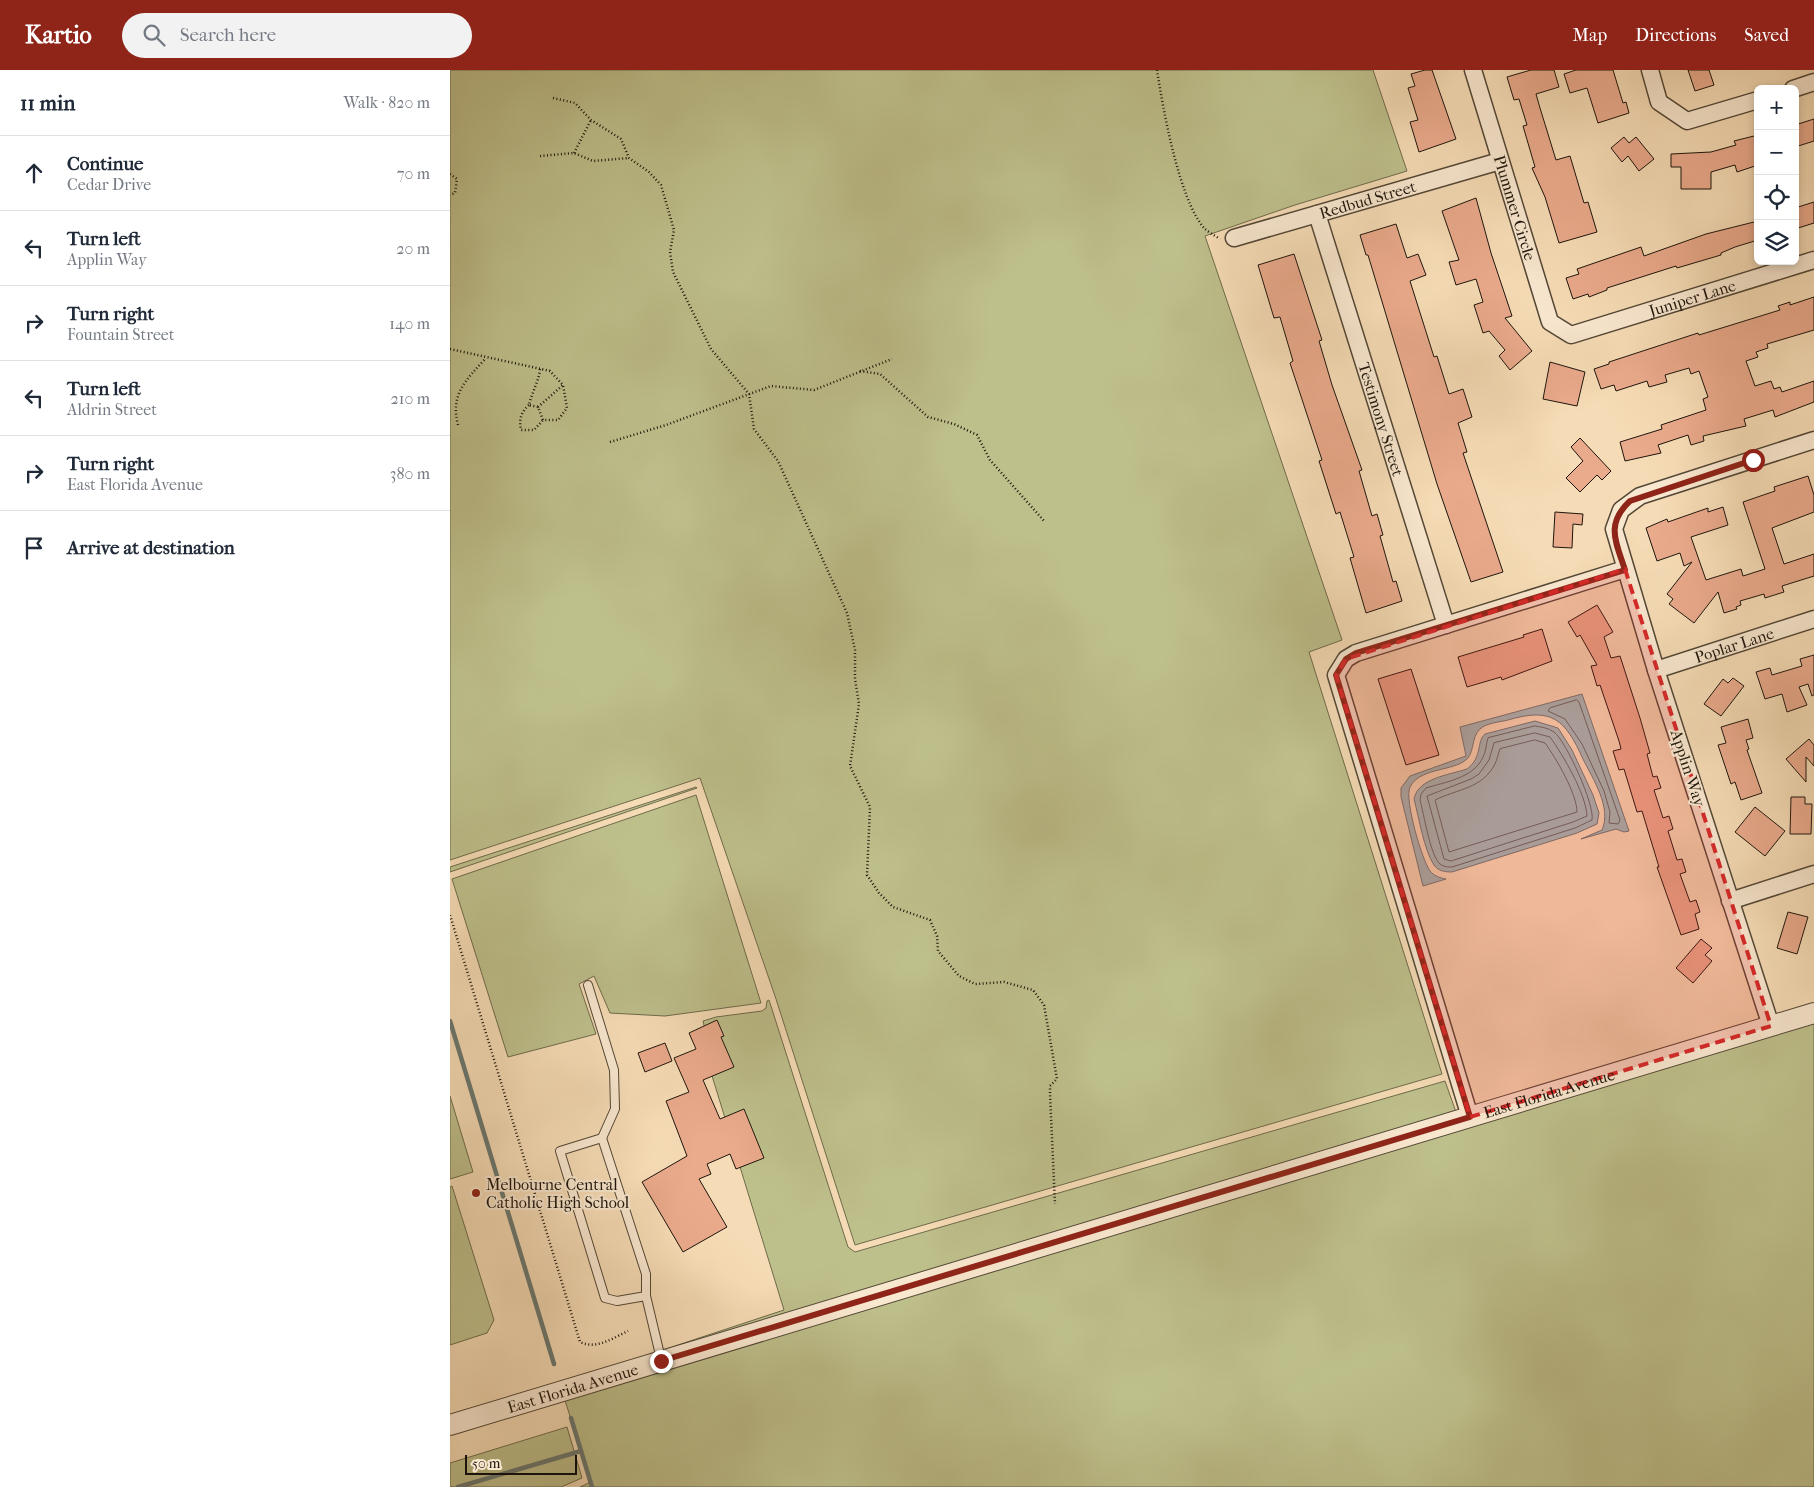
<!DOCTYPE html>
<meta charset="utf-8">
<style>
:root{--surface:#fff;--page:#f2f2f3;--text:#1f2937;--muted:#747a83;--line:#e0e1e3;--accent:#8f2418}
body{margin:0;font-family:"IM FELL French Canon",serif;background:var(--page);color:var(--text)}
.controls{position:absolute;right:15px;top:15px;display:grid;overflow:hidden;border-radius:8px;box-shadow:0 2px 8px #0003}
.controls button{width:45px;height:45px;display:grid;place-items:center;padding:0;border:0;border-bottom:1px solid var(--line);background:var(--surface);color:var(--text);font:25px sans-serif}
.scale{position:absolute;left:15px;bottom:12px;width:112px;box-sizing:border-box;padding-left:5px;border:2px solid #1d150c;border-top:0;font-size:14px;line-height:18px;white-space:nowrap;color:#1d150c;-webkit-text-stroke:4px #f9e8d0;paint-order:stroke}
.stop{position:absolute;width:15px;height:15px;margin:-11px;border:4px solid #8f2418;border-radius:50%;background:#fff}
.stop.end{background:#8f2418;border-color:#fff;box-shadow:0 1px 5px #0008}
.list{margin:0;padding:0;list-style:none}
h2{display:flex;justify-content:space-between;align-items:center;height:65px;margin:0;padding:0 20px;font-size:21px}
h2 small{font-size:16px;font-weight:400;color:var(--muted)}
.list li{display:grid;grid-template-columns:32px 1fr auto;gap:15px;align-items:center;box-sizing:border-box;height:75px;padding:0 20px;border-top:1px solid var(--line)}
.list b{display:block;font-size:19px;white-space:nowrap}
.list p{margin:0;font-size:16px;white-space:nowrap;color:var(--muted)}
.list em{font-size:16px;font-style:normal;color:var(--muted)}
.icon{flex:none;width:28px;height:28px;fill:none;stroke:currentColor;stroke-width:2;stroke-linecap:round;stroke-linejoin:round}
.map{position:relative;flex:none;width:1364px;height:1417px;overflow:hidden}
header{display:flex;align-items:center;gap:30px;box-sizing:border-box;height:70px;padding:0 25px;background:var(--accent);color:#fff}
header strong{font-size:24px}
nav{display:flex;gap:28px;margin-inline-start:auto;font-size:18px}
.search{width:350px;height:45px;background:var(--page);display:flex;align-items:center;gap:12px;box-sizing:border-box;padding:0 18px;border-radius:28px;color:var(--muted);font-size:19px}
main{display:flex}
aside{flex:1;background:var(--surface)}
.map>svg:first-child{display:block}
.green{fill:#bec08c;stroke:#6e6a4c}
.water{fill:#9ebab5;stroke:#6a7871}
.lines{fill:none;stroke-linecap:round;stroke-linejoin:round}
.shore{stroke:#5e6860;stroke-width:1}
.stream{stroke:#6a7871;stroke-width:4.5}
.building{fill:#eaaa8c;stroke:#1d150c}
.service-casing{stroke:#534736;stroke-width:10}
.minor-casing{stroke:#534736;stroke-width:19}
.tertiary-casing{stroke:#534736;stroke-width:22}
.path{stroke:#1d150c;stroke-width:2.5;stroke-dasharray:1 2.5;stroke-linecap:butt}
.service{stroke:#f9e8d0;stroke-width:8}
.minor{stroke:#f9e8d0;stroke-width:16}
.tertiary{stroke:#f9e8d0;stroke-width:20}
.route{stroke:#8f2418;stroke-width:6}
.marked{fill:#d62828;fill-opacity:0.2;stroke:#d62828;stroke-width:4;stroke-dasharray:10 6;stroke-linejoin:round}
.poi-dot{fill:#8f2418;stroke:#f9e8d0;stroke-width:2}
.labels{text-anchor:middle;dominant-baseline:central;stroke-width:4;stroke-linejoin:round;paint-order:stroke}
.street-label{font-size:16px;fill:#1d150c;stroke:#f9e8d0}
.poi-label{font-size:16px;fill:#1d150c;stroke:#f9e8d0;text-anchor:start}
</style>
<header>
<strong>Kartio</strong>
<div class="search"><svg class="icon" aria-label="search" viewBox="0 0 24 24"><circle cx="10" cy="10" r="6"/><path d="M15 15l6 6"/></svg>Search here</div>
<nav><a>Map</a><a>Directions</a><a>Saved</a></nav>
</header>
<main>
<aside>
<h2>11 min<small>Walk · 820 m</small></h2>
<ul class="list">
<li><svg class="icon" aria-label="ahead" viewBox="0 0 24 24"><path d="M12 20V5M6 11l6-6 6 6"/></svg><div><b>Continue</b><p>Cedar Drive</p></div><em>70 m</em></li>
<li><svg class="icon" aria-label="left" viewBox="0 0 24 24"><path d="M17 20v-9H6M10 6l-5 5 5 5"/></svg><div><b>Turn left</b><p>Applin Way</p></div><em>20 m</em></li>
<li><svg class="icon" aria-label="right" viewBox="0 0 24 24"><path d="M7 20v-9h11M14 6l5 5-5 5"/></svg><div><b>Turn right</b><p>Fountain Street</p></div><em>140 m</em></li>
<li><svg class="icon" aria-label="left" viewBox="0 0 24 24"><path d="M17 20v-9H6M10 6l-5 5 5 5"/></svg><div><b>Turn left</b><p>Aldrin Street</p></div><em>210 m</em></li>
<li><svg class="icon" aria-label="right" viewBox="0 0 24 24"><path d="M7 20v-9h11M14 6l5 5-5 5"/></svg><div><b>Turn right</b><p>East Florida Avenue</p></div><em>380 m</em></li>
<li><svg class="icon" aria-label="arrive" viewBox="0 0 24 24"><path d="M6 21V4h12l-3 4 3 4H6"/></svg><div><b>Arrive at destination</b></div></li>
</ul>
</aside>
<div class="map">
<svg width="1364" height="1417" viewBox="0 0 1364 1417">
<rect width="100%" height="100%" fill="#f6dcb6"/>
<filter id="stains"><feTurbulence type="fractalNoise" baseFrequency=".004" numOctaves="4"/><feColorMatrix values="0 0 0 0 .2 0 0 0 0 .09 0 0 0 0 .02 0 0 0 .5 -.17"/></filter>
<radialGradient id="worn" r=".72"><stop offset=".6" stop-color="#630" stop-opacity="0"/><stop offset="1" stop-color="#630" stop-opacity=".3"/></radialGradient>
<!-- green -->
<g class="green">
<path d="M0,0H923L957,101L845,135L755,166L892,570L859,582L992,1004L405,1175L326,929L250,708L0,790Z"/>
<path d="M246,717L247,718L0,802V797Z"/>
<path d="M246,725L311,933L215,946L160,943L144,906L129,914L146,964L58,987L2,809Z"/>
<path d="M319,930L398,1177L405,1182L995,1011L1006,1042L137,1305L334,1240L251,970L257,968L253,951L266,947L312,941L316,938L317,931Z"/>
<path d="M1364,943V1417H130L141,1412L112,1321Z"/>
<path d="M0,1026L23,1102L0,1109Z"/>
<path d="M2,1116L44,1250L37,1263L0,1275V1117Z"/>
<path d="M117,1357L132,1408L111,1417H0V1393Z"/>
</g>
<!-- water -->
<g class="water">
<path d="M1132,624L1179,761L1174,762L1166,759L1131,769L1152,760C1162,738 1143,709 1133,689C1115,649 1102,637 1058,650C1050,652 1036,653 1030,659C1020,668 1026,685 1013,692C998,701 969,699 960,717C954,729 972,790 980,801C984,806 990,808 996,809L973,816L951,727V718L960,706L1016,686L1010,657Z"/>
<path d="M1085,651L1108,658L1122,680L1143,725L1149,743L1147,754L1127,763L1002,802C995,802 988,801 984,795C974,780 969,748 964,729C968,708 999,705 1017,699C1033,687 1026,672 1035,664Z"/>
</g>
<g class="lines">
<!-- shore -->
<g class="shore">
<path d="M1127,630L1129,632L1170,750L1168,754L1159,753L1160,742L1154,721L1132,674L1115,649L1098,641L1100,638Z"/>
<path d="M1085,656C1091,657 1099,658 1104,662C1116,671 1145,735 1142,750L1125,758L1002,797C998,797 994,797 990,794C980,785 974,744 970,730L971,724L976,718C995,712 1024,708 1033,687C1036,682 1036,674 1038,668Z"/>
<path d="M1085,663L1100,667C1113,685 1136,724 1137,746L1123,752L1001,791L994,789L977,726L1021,709L1029,704L1039,690L1044,673Z"/>
<path d="M1085,670L1095,673C1106,688 1127,724 1127,742L999,782L985,730C1007,719 1032,719 1045,694C1047,690 1048,684 1050,679Z"/>
</g>
<!-- stream -->
<g class="stream">
<path d="M0,951L104,1294"/>
<path d="M121,1348L142,1417"/>
<path d="M8,1417L131,1381"/>
</g>
</g>
<!-- building -->
<g class="building">
<path d="M975,0H982L1006,69L969,82L960,52L968,50L958,18L965,16L961,4Z"/>
<path d="M1081,0H1104L1109,17L1086,24L1090,38L1106,90L1120,86L1134,133L1138,132L1147,162L1109,173L1095,127L1082,98L1085,97L1073,56L1077,55L1069,29L1064,30L1057,7Z"/>
<path d="M1126,0H1163L1173,33L1176,32L1179,43L1148,53L1137,18L1120,23L1114,4Z"/>
<path d="M1238,0H1259L1264,15L1245,21Z"/>
<path d="M1364,49V71L1345,77V55Z"/>
<path d="M1308,65V95L1287,102L1285,95L1261,102V119H1231V97H1221V84L1261,82L1286,75L1284,71Z"/>
<path d="M1174,67L1179,73L1186,67L1204,89L1189,101L1178,86L1172,92L1161,78Z"/>
<path d="M1026,128L1041,183L1062,246L1055,248L1082,281L1060,300L1049,286L1055,280L1039,261L1033,263L1024,235L1033,232L1026,209L1006,215L999,192L1009,190L992,141Z"/>
<path d="M1364,132V153L1345,159V138Z"/>
<path d="M1308,151V170L1285,177L1271,183V185L1227,198L1226,196L1157,218V220L1139,227L1138,224L1123,229L1116,208L1129,204L1127,199L1191,177L1194,186L1256,164Z"/>
<path d="M946,154L957,188L968,184L976,205L960,211L984,287L987,286L999,324L1013,319L1022,347L1008,353L1017,382L1013,383L1053,502L1021,512L987,414L918,185H916L910,165Z"/>
<path d="M844,184L872,270L869,271L882,315L912,400L909,401L922,446L927,444L933,465L930,466L943,512L946,511L952,531L916,543L900,488L904,487L890,442L886,444L869,391L872,390L840,293L843,291L830,247L824,248L808,195Z"/>
<path d="M1364,227V260L1317,274L1318,278L1306,282L1308,287L1296,291L1305,316L1321,311L1324,319L1330,317L1332,322L1364,311V332L1325,347L1323,340L1294,349L1296,356L1253,366L1254,371L1241,375L1238,365L1208,375L1211,383L1175,391L1170,372L1212,359L1211,355L1256,340L1253,329L1258,327L1249,301L1241,304L1239,298L1215,305L1217,312L1199,317L1197,311L1166,321L1164,315L1151,319L1144,299L1159,294V292L1248,263L1249,265L1330,240L1328,236L1340,232V235Z"/>
<path d="M1100,292L1135,302L1127,336L1093,329Z"/>
<path d="M1130,368L1161,401L1152,410L1147,405L1130,422L1116,408L1133,391L1121,377Z"/>
<path d="M1358,406L1364,425V442L1322,458L1334,494L1364,484V506L1332,516L1334,522L1315,528L1314,524L1290,531L1291,535L1286,537L1287,539L1274,543L1268,522L1244,553L1219,534L1223,529L1217,524L1242,492L1234,496L1230,483L1207,491L1196,458L1217,449L1218,452L1258,438V442L1273,437L1278,455L1241,467L1256,510L1291,499L1293,506L1315,499L1293,432L1325,421L1324,417Z"/>
<path d="M1105,442L1133,444L1132,455L1123,454L1122,478L1103,477Z"/>
<path d="M1147,535L1163,562L1154,567L1161,588L1170,586L1190,648L1200,683L1197,684L1203,707L1207,706L1211,718L1204,720L1213,748L1219,746L1223,759L1218,761L1227,790L1232,789L1236,802L1230,804L1240,832L1246,830L1250,842L1245,844L1249,859L1231,865L1207,797H1209L1192,741L1187,742L1174,699L1169,700L1163,681L1171,679L1169,671L1150,615L1147,616L1141,596L1147,595L1130,565L1127,567L1118,552Z"/>
<path d="M1092,559L1102,591L1052,610L1051,607L1017,617L1008,587L1074,567L1073,565Z"/>
<path d="M1364,585V625L1362,626L1358,614L1349,617L1357,635L1337,642L1332,624L1315,629L1306,602L1320,598L1322,605L1352,596L1350,589Z"/>
<path d="M961,599L989,685L956,695L928,609Z"/>
<path d="M1283,608L1294,616L1271,646L1254,634L1273,609L1278,613Z"/>
<path d="M1298,649L1303,668L1296,670L1299,679L1297,680L1312,723L1291,730L1285,712L1281,714L1268,675L1276,673L1271,657Z"/>
<path d="M1359,669L1364,675V696L1356,687V712L1336,689Z"/>
<path d="M1341,727H1355V734H1362L1361,764H1340Z"/>
<path d="M1305,737L1335,761L1315,786L1285,762Z"/>
<path d="M1338,842L1358,847L1347,884L1327,878Z"/>
<path d="M1251,869L1262,878L1255,885L1262,891L1243,913L1226,898Z"/>
<path d="M267,950L274,966L271,967L284,997L253,1010L270,1049L294,1039L314,1088L286,1099L280,1084L257,1094L261,1104L249,1109L277,1157L233,1182L192,1112L237,1086L216,1031L239,1022L224,988L246,979L239,963Z"/>
<path d="M215,973L222,991L195,1002L188,983Z"/>
</g>
<g class="lines">
<defs>
<g id="service">
<path d="M138,915L164,1000L165,1039L152,1068"/>
<path d="M196,1226L167,1231L155,1228L110,1081L152,1068L196,1204V1226L211,1289"/>
</g>
<g id="minor">
<path id="s1" d="M1023,0L1100,252L1121,265L1364,190"/>
<path d="M1200,0L1209,32L1237,51L1308,30"/>
<path d="M1343,19L1364,12"/>
<path id="s2" d="M867,144L996,555"/>
<path id="s3" d="M784,168L1050,91"/>
<path id="s4" d="M1206,600L1364,549"/>
<path d="M1280,831L1364,804"/>
<path d="M1321,956L1206,600L1164,459L1171,440L1190,426L1364,370"/>
<path d="M1020,1047L886,605L896,589L906,583L1175,499"/>
</g>
<g id="tertiary">
<path id="s5" d="M0,1355L1364,943"/>
</g>
</defs>
<!-- service casing -->
<use href="#service" class="service-casing"/>
<!-- minor casing -->
<use href="#minor" class="minor-casing"/>
<!-- tertiary casing -->
<use href="#tertiary" class="tertiary-casing"/>
<!-- path -->
<g class="path">
<path d="M707,0C713,39 729,129 754,158C758,162 764,165 770,169"/>
<path d="M103,28L125,33L141,50L171,69L179,88L199,102L211,115L224,160L220,182L223,202L261,279L299,324L304,359L328,391L397,543L405,580V609L409,634L400,696L420,737L417,805L429,823L443,837L480,850L487,866L488,881L509,906L525,914L554,912L583,920L594,935L607,1009L600,1016V1024L605,1134"/>
<path d="M124,83L141,50"/>
<path d="M90,86L124,83L143,91L179,88"/>
<path d="M0,104L7,109L5,123L0,125"/>
<path d="M0,279L100,301L113,315L117,338L108,350H93L88,337L79,335C82,322 89,311 90,299"/>
<path d="M410,301L430,304L478,347L504,354L527,365L540,390L595,452"/>
<path d="M79,335C71,342 69,349 71,360H84L93,350"/>
<path d="M88,337L113,315"/>
<path d="M8,355C0,324 16,310 36,288"/>
<path d="M160,372L216,355L321,316L364,320L442,289"/>
<path d="M0,845L130,1272C146,1280 163,1268 178,1261"/>
</g>
<!-- service -->
<use href="#service" class="service"/>
<!-- minor -->
<use href="#minor" class="minor"/>
<!-- tertiary -->
<use href="#tertiary" class="tertiary"/>
</g>
<g class="lines">
<!-- route -->
<path class="route" d="M211,1291L1020,1047L886,605L896,589L906,583L1175,500C1166,472 1155,454 1180,431L1303,390"/>
</g>
<!-- marked area -->
<path class="marked" d="M1175,499L1321,956L1020,1047L886,605L896,589Z"/>
<!-- markers -->
<circle class="poi-dot" cx="26" cy="1123" r="5"/>
<g class="labels">
<!-- street labels -->
<g class="street-label">
<text stroke="none"><textPath href="#s3" startOffset="139">Redbud Street</textPath></text>
<text stroke="none"><textPath href="#s1" startOffset="144">Plummer Circle</textPath></text>
<text stroke="none"><textPath href="#s1" startOffset="415">Juniper Lane</textPath></text>
<text stroke="none"><textPath href="#s2" startOffset="215">Testimony Street</textPath></text>
<text stroke="none"><textPath href="#s4" startOffset="82">Poplar Lane</textPath></text>
<text transform="translate(1238 698) rotate(72)">Applin Way</text>
<text stroke="none"><textPath href="#s5" startOffset="1148">East Florida Avenue</textPath></text>
<text stroke="none"><textPath href="#s5" startOffset="128">East Florida Avenue</textPath></text>
</g>
<!-- poi labels -->
<g class="poi-label">
<text x="36" y="1114">Melbourne Central<tspan x="36" dy="18">Catholic High School</tspan></text>
</g>
</g>
<rect width="100%" height="100%" filter="url(#stains)"/>
<rect width="100%" height="100%" fill="url(#worn)"/>
</svg>
<div class="controls">
<button>+</button>
<button>−</button>
<button><svg class="icon" aria-label="locate" viewBox="0 0 24 24"><circle cx="12" cy="12" r="6"/><path d="M12 2v4M12 18v4M2 12h4M18 12h4"/></svg></button>
<button><svg class="icon" aria-label="layers" viewBox="0 0 24 24"><path d="M12 4l9 5-9 5-9-5zM3 14l9 5 9-5"/></svg></button>
</div>
<div class="scale">50 m</div>
<div class="stop" style="left:1303px;top:390px"></div>
<div class="stop end" style="left:211px;top:1291px"></div>
</div>
</main>
